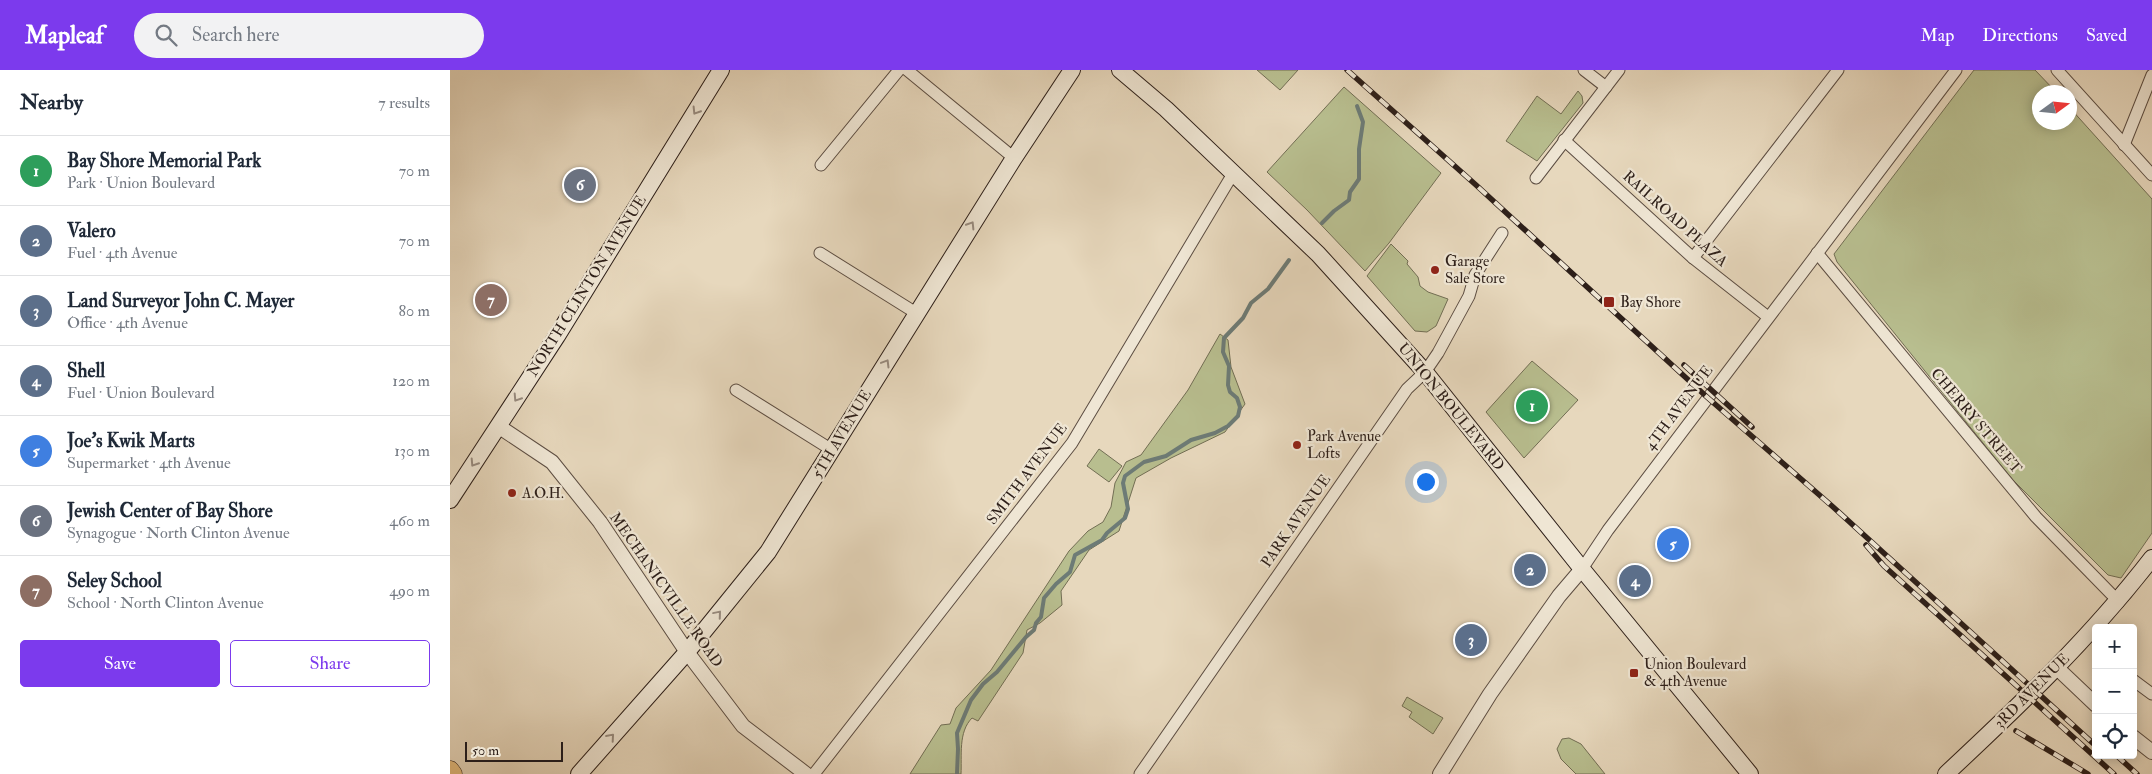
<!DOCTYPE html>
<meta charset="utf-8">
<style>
:root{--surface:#fff;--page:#f2f2f3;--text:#1f2937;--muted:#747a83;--line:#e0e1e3;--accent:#7c3aed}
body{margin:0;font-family:"IM FELL Double Pica",serif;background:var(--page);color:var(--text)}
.controls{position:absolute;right:15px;bottom:15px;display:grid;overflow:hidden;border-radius:5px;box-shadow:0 2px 12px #0003}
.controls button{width:45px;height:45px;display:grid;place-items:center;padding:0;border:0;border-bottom:1px solid var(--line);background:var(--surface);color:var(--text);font:25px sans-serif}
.compass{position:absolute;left:1582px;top:15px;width:45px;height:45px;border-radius:50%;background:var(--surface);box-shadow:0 2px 12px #0003;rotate:75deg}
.scale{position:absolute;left:15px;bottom:12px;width:98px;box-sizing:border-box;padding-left:5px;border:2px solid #2d1f19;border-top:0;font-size:14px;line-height:18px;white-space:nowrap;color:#2d1f19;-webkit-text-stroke:4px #efe6d4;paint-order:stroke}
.you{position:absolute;left:975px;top:411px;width:18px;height:18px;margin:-12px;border:4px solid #fff;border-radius:50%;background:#1a73e8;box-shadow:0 0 0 8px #1a73e833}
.badge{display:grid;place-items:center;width:32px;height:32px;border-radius:50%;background:var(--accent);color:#fff;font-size:16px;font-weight:700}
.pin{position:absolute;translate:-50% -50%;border:2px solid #fff;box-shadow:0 1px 5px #0006}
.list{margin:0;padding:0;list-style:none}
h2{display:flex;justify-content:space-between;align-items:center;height:65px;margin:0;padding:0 20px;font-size:21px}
h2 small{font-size:16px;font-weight:400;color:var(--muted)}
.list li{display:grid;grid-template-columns:32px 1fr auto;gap:15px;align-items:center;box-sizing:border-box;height:70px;padding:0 20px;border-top:1px solid var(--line)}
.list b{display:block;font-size:19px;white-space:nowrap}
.list p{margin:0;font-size:16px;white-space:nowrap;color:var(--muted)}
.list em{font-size:16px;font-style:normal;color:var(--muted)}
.actions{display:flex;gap:10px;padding:15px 20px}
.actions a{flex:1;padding:11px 0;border:1px solid var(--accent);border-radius:5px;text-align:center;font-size:18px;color:var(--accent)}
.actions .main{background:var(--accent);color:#fff}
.icon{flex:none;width:28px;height:28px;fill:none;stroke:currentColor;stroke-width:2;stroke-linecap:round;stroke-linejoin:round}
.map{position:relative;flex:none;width:1702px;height:704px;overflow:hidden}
header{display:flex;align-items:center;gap:30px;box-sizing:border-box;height:70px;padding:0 25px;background:var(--accent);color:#fff}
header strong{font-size:24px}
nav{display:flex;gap:28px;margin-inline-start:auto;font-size:18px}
.search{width:350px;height:45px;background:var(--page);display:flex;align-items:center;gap:12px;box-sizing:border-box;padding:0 18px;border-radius:28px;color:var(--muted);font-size:19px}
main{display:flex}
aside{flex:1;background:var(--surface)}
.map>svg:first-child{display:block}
.green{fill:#b8be8f;stroke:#726e54}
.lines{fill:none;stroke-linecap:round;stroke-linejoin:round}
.stream{stroke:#6d7b76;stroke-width:4}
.minor-casing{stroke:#5c4d42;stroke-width:13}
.tertiary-casing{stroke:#5c4d42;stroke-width:16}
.secondary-casing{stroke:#2d1f19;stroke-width:18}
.primary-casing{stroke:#2d1f19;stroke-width:19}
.minor{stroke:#efe6d4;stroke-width:11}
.tertiary{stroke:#efe6d4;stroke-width:14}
.secondary{stroke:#efe6d4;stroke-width:16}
.primary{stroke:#e4bc7e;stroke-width:18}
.rail-casing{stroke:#2d1f19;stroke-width:5.5}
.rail{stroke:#efe6d4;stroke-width:4;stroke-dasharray:11;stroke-linecap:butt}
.oneway{stroke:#988c80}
.poi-dot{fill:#8f2418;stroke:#efe6d4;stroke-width:2}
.labels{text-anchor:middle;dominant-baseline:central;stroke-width:4.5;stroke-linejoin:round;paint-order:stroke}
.street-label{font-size:15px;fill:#2d1f19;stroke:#efe6d4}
.poi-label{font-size:15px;fill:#2d1f19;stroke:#efe6d4;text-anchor:start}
</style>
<header>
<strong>Mapleaf</strong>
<div class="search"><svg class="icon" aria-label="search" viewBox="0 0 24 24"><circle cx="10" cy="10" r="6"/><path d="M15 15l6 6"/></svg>Search here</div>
<nav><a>Map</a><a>Directions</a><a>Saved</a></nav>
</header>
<main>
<aside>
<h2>Nearby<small>7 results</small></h2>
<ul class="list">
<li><span class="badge" style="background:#2e9e5b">1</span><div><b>Bay Shore Memorial Park</b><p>Park · Union Boulevard</p></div><em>70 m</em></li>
<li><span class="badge" style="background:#5c6f8a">2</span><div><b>Valero</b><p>Fuel · 4th Avenue</p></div><em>70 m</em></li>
<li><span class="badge" style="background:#5c6f8a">3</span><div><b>Land Surveyor John C. Mayer</b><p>Office · 4th Avenue</p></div><em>80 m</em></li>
<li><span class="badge" style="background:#5c6f8a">4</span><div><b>Shell</b><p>Fuel · Union Boulevard</p></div><em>120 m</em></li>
<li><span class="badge" style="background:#3f7fe0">5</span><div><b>Joe's Kwik Marts</b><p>Supermarket · 4th Avenue</p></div><em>130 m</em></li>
<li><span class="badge" style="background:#6b7280">6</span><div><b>Jewish Center of Bay Shore</b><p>Synagogue · North Clinton Avenue</p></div><em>460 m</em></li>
<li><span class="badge" style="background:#8d6e63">7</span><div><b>Seley School</b><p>School · North Clinton Avenue</p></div><em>490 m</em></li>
</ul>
<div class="actions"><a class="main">Save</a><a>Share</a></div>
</aside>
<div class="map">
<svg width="1702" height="704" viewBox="0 0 1702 704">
<rect width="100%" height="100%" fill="#e7d8bd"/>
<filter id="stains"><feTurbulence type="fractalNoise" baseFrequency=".004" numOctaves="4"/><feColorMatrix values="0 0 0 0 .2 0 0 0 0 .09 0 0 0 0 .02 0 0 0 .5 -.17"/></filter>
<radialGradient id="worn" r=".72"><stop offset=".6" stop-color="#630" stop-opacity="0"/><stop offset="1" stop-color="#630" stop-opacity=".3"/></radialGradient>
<!-- green -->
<g class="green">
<path d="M807,0H848L830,20Z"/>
<path d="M1524,0H1585L1606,22H1590V52H1620V38L1702,129V463L1671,508L1658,505L1562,409L1387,192L1384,184Z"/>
<path d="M894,17L991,103L939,173L915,201L857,140L817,102Z"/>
<path d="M1128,21L1132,26L1133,33L1087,91L1056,71L1087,26L1111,44Z"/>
<path d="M941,174L958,191L957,194L968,207L970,216L978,222L998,229L986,256L977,262L965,261L917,206Z"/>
<path d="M770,264L778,270L781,297L795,334L775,362L721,388L686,408L669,461L639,480L611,521L612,535L590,553L577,560L573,583L528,651L522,648C508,662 512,686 511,704H460L491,655L500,654L506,638L541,600L619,481L638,461L653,452L661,437L665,413L676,392L691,385L738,320Z"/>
<path d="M1082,291L1128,330L1074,388L1036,342Z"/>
<path d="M649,379L672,396L659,412L637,396Z"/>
<path d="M957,627L993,648L983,664L959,647L962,642L952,636Z"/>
<path d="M1119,668L1131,674L1155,704H1126L1111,689L1107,679L1112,669Z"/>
</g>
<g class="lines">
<!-- stream -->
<g class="stream">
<path d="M872,153L884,141L899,130L900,122L909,109V79L913,52L907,36"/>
<path d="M507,704L508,679L507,663L521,630L533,614L547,602L576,567L584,560L586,553L591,547L594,528L606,514L620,502L625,485L652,470L657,463L675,448L678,439L673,413L675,406L694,392L716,386L741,370L765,363L778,356L788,346L790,337L787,328L780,322L778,315L779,296L773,282L774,268L793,248L801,233L818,219L839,190"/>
</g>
<defs>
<g id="minor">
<path d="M457,0L564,88"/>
<path d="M1134,0L1156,17"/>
<path d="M1607,0L1702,105"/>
<path d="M1114,70L1243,188L1318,247"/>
<path d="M1674,75L1702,5"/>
<path d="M371,95L449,0"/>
<path d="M1086,108L1169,0"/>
<path d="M370,183L466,243"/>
<path d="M1367,183L1586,447L1669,532"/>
<path d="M1243,188L1388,0"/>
<path d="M286,320L382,380"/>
<path d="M1132,499L1158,460L1506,0"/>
<path d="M1683,610L1702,624"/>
<path d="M364,704L622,373L784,102"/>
<path d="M690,704L957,319L975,302L988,283L1019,226L1025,205L1052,163"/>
</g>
<g id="tertiary">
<path d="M48,356L102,392L150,452L237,582L293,656L356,704"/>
<path d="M1606,597L1646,635"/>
<path d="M1683,667L1702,682"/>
<path d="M990,704L1040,624L1109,526L1132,499"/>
</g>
<g id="secondary">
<path d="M670,0L716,39L868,184L975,302L1132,499L1300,704"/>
<path d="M0,430L107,266L271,0"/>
<path d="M129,704L237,582L318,482L564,88L622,0"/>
<path d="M1496,704C1569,636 1641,567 1702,488"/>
</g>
<path id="primary" d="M0,700L3,704"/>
</defs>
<!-- minor casing -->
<use href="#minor" class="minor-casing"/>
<!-- tertiary casing -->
<use href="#tertiary" class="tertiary-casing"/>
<!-- secondary casing -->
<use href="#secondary" class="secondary-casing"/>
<!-- primary casing -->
<use href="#primary" class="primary-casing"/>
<!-- minor -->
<use href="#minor" class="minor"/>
<!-- tertiary -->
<use href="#tertiary" class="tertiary"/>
<!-- secondary -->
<use href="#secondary" class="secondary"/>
<!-- primary -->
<use href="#primary" class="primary"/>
<defs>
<g id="rail">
<path d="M897,0L1026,115L1258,328L1382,436L1646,676"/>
<path d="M1234,295L1302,357"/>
<path d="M1416,475L1434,496L1664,704"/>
<path d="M1566,661L1638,704"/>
<path d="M1666,685L1687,704"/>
</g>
</defs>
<!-- rail casing -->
<use href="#rail" class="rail-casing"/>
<!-- rail -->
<use href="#rail" class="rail"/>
</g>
<!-- one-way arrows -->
<defs><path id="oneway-chevron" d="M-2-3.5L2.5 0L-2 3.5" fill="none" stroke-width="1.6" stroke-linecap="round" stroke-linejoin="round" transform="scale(1.25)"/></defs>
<g class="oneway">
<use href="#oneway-chevron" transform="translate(246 41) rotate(122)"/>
<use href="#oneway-chevron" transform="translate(521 155) rotate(-58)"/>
<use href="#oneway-chevron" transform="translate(436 293) rotate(-59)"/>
<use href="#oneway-chevron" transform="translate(67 328) rotate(123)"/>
<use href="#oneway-chevron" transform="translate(24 393) rotate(123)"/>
<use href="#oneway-chevron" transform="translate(268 544) rotate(-50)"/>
<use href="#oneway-chevron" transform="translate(161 667) rotate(-49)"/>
</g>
<!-- markers -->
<g class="poi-dot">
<circle cx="985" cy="200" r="5"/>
<rect x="1153" y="226" width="12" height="12" rx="2.5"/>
<circle cx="847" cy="375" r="5"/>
<circle cx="62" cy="423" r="5"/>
<rect x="1179" y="598" width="10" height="10" rx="2.5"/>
</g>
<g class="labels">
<!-- street labels -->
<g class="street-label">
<text transform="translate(1225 149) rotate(42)">RAILROAD PLAZA</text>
<text transform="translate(137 216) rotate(-58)">NORTH CLINTON AVENUE</text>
<text transform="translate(1001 337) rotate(51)">UNION BOULEVARD</text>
<text transform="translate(1229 338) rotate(-53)">4TH AVENUE</text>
<text transform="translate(1526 351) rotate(50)">CHERRY STREET</text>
<text transform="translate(392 364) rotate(-59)">5TH AVENUE</text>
<text transform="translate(577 404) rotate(-53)">SMITH AVENUE</text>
<text transform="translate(846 451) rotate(-55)">PARK AVENUE</text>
<text transform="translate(216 520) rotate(55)">MECHANICVILLE ROAD</text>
<text transform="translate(1582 621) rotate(-45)">3RD AVENUE</text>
</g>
<!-- poi labels -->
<g class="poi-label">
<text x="995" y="191">Garage<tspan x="995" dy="17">Sale Store</tspan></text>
<text x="1170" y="232">Bay Shore</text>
<text x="857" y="366">Park Avenue<tspan x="857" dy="17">Lofts</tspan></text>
<text x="72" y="423">A.O.H.</text>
<text x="1194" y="594">Union Boulevard<tspan x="1194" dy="17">&amp; 4th Avenue</tspan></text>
</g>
</g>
<rect width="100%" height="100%" filter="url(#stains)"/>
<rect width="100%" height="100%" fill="url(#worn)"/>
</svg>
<div class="controls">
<button>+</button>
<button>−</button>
<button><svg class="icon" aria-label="locate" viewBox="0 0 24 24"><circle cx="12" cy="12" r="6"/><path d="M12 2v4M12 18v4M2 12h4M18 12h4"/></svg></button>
</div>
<svg class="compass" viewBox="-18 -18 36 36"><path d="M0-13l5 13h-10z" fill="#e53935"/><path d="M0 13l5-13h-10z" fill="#747a83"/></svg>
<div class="scale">50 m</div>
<div class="you"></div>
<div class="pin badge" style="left:1082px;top:336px;background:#2e9e5b">1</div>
<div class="pin badge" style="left:1080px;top:500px;background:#5c6f8a">2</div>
<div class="pin badge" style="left:1021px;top:570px;background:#5c6f8a">3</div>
<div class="pin badge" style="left:1185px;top:511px;background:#5c6f8a">4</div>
<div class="pin badge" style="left:1223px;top:474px;background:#3f7fe0">5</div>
<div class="pin badge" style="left:130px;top:115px;background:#6b7280">6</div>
<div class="pin badge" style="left:41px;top:230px;background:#8d6e63">7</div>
</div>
</main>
